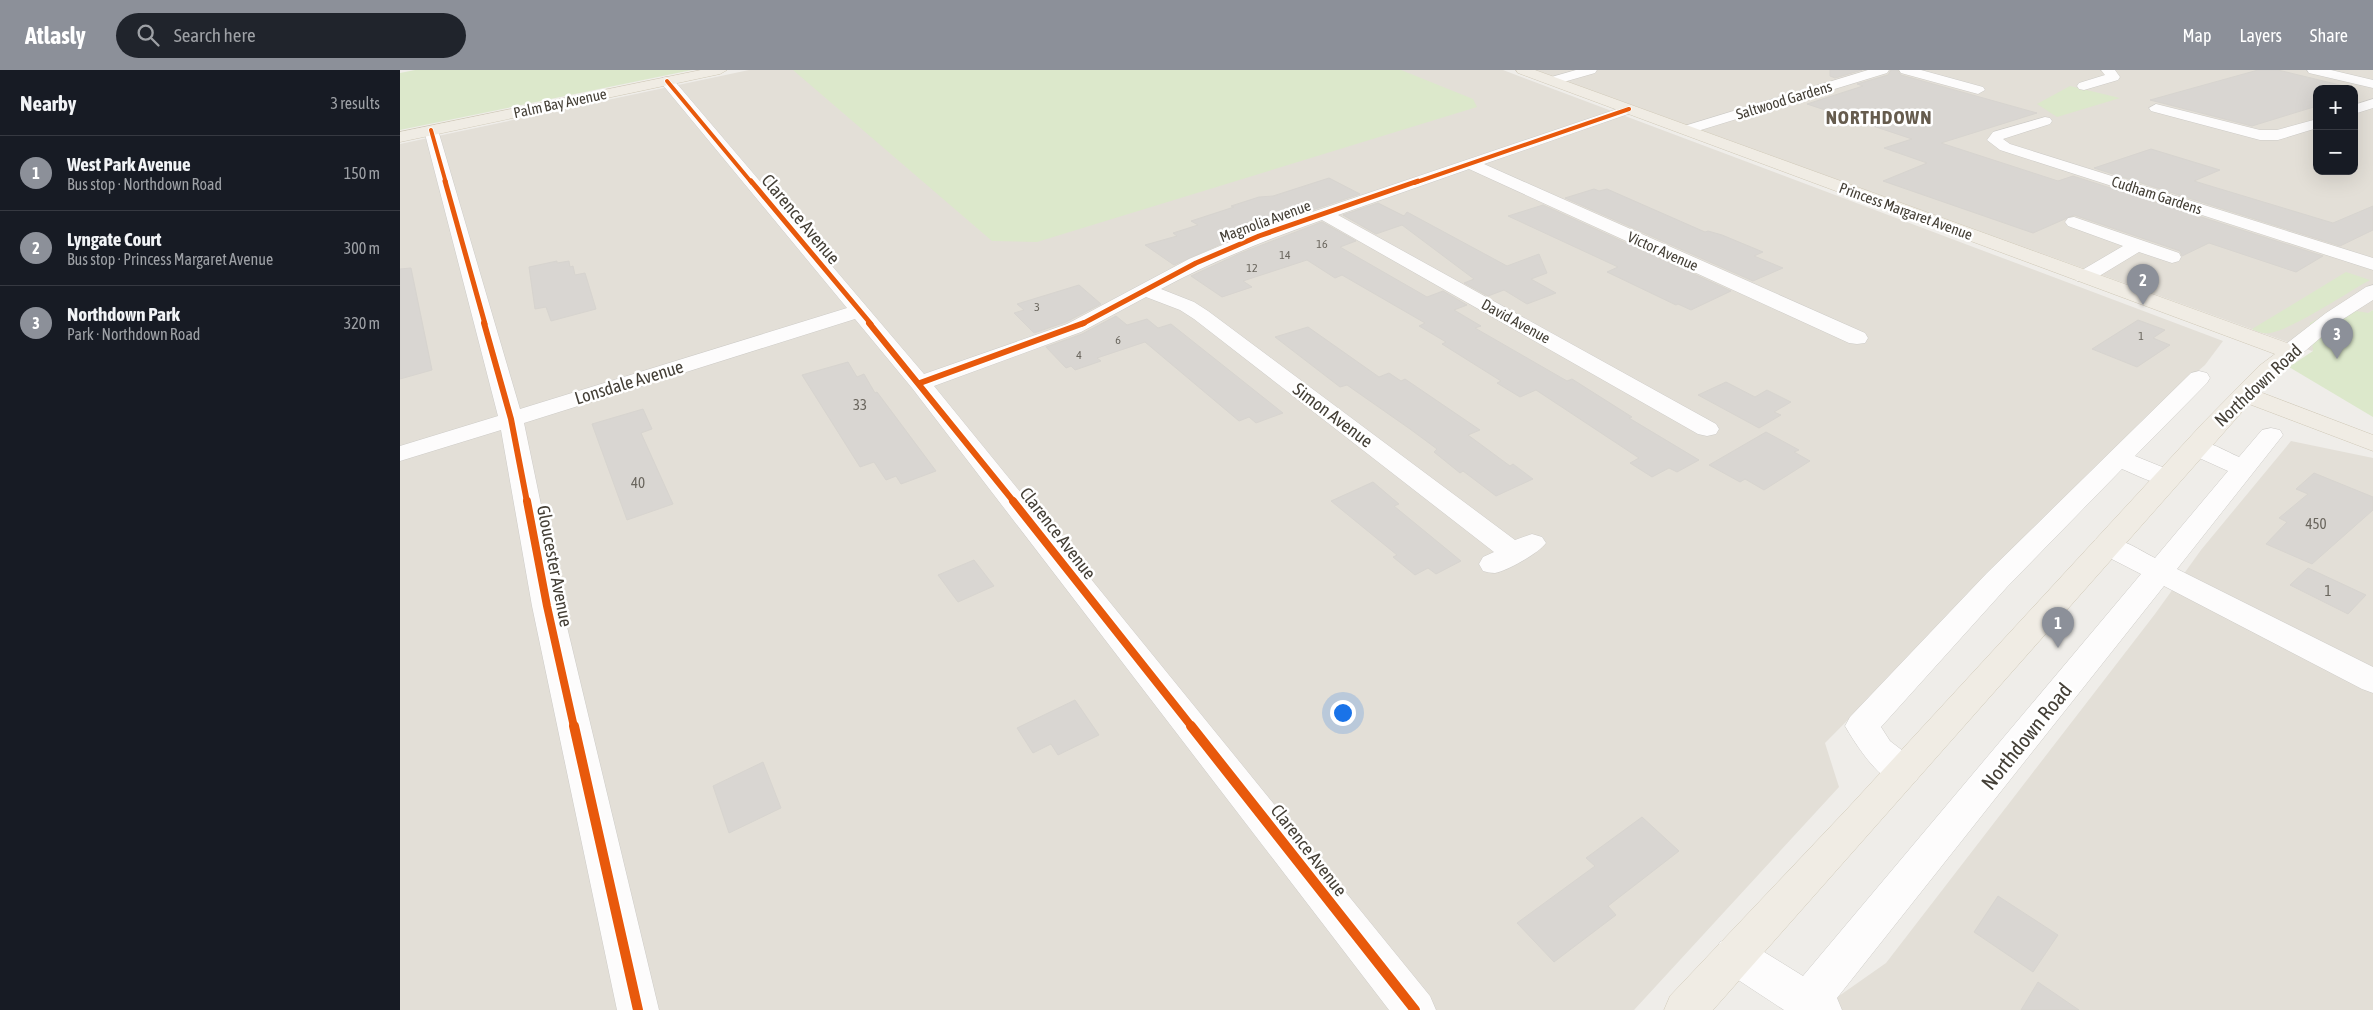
<!DOCTYPE html>
<meta charset="utf-8">
<style>
:root{--surface:#171b24;--page:#20242c;--text:#f1f3f6;--muted:#9ea1a6;--line:#363941;--accent:#8c9099}
body{margin:0;font-family:"Asap Condensed",sans-serif;background:var(--page);color:var(--text)}
.controls{position:absolute;right:15px;top:15px;display:grid;overflow:hidden;border-radius:10px;box-shadow:0 5px 20px #0002}
.controls button{width:45px;height:45px;display:grid;place-items:center;padding:0;border:0;border-bottom:1px solid var(--line);background:var(--surface);color:var(--text);font:25px sans-serif}
.you{position:absolute;left:942px;top:642px;width:18px;height:18px;margin:-12px;border:4px solid #fff;border-radius:50%;background:#1a73e8;box-shadow:0 0 0 8px #1a73e833}
.badge{display:grid;place-items:center;width:32px;height:32px;border-radius:50%;background:var(--accent);color:#fff;font-size:16px;font-weight:700}
.pin{position:absolute;translate:-50% -41px;filter:drop-shadow(0 1px 2px #0008)}
.pin::after{content:'';position:absolute;top:26px;width:18px;height:15px;background:inherit;clip-path:polygon(0 0,100% 0,50% 100%)}
.list{margin:0;padding:0;list-style:none}
h2{display:flex;justify-content:space-between;align-items:center;height:65px;margin:0;padding:0 20px;font-size:21px}
h2 small{font-size:16px;font-weight:400;color:var(--muted)}
.list li{display:grid;grid-template-columns:32px 1fr auto;gap:15px;align-items:center;box-sizing:border-box;height:75px;padding:0 20px;border-top:1px solid var(--line)}
.list b{display:block;font-size:19px;white-space:nowrap}
.list p{margin:0;font-size:16px;white-space:nowrap;color:var(--muted)}
.list em{font-size:16px;font-style:normal;color:var(--muted)}
.icon{flex:none;width:28px;height:28px;fill:none;stroke:currentColor;stroke-width:2;stroke-linecap:round;stroke-linejoin:round}
.map{position:relative;flex:none;width:1973px;height:940px;overflow:hidden}
header{display:flex;align-items:center;gap:30px;box-sizing:border-box;height:70px;padding:0 25px;background:var(--accent);color:#fff}
header strong{font-size:24px}
nav{display:flex;gap:28px;margin-inline-start:auto;font-size:18px}
.search{width:350px;height:45px;background:var(--page);display:flex;align-items:center;gap:12px;box-sizing:border-box;padding:0 18px;border-radius:28px;color:var(--muted);font-size:19px}
main{display:flex}
aside{flex:1;background:var(--surface)}
.map>svg:first-child{display:block}
.residential{fill:#e3dfd7;fill-rule:evenodd}
.green{fill:#dce8cb}
.building{fill:#d9d6d2;stroke:#d7d4cf}
.lines{fill:none;stroke-linecap:round;stroke-linejoin:round}
.minor-casing{stroke:#cdcbc7;stroke-width:1}
.major-casing{stroke:#d0c9b8;stroke-width:1}
.minor{fill:#fdfcfc;fill-rule:evenodd}
.major{fill:#f0ece4;fill-rule:evenodd}
.cycleway-far4-casing{stroke:#fff;stroke-width:5.5}
.cycleway-far3-casing{stroke:#fff;stroke-width:7}
.cycleway-far2-casing{stroke:#fff;stroke-width:9}
.cycleway-far1-casing{stroke:#fff;stroke-width:11}
.cycleway-casing{stroke:#fff;stroke-width:13}
.cycleway-far4{stroke:#e8590c;stroke-width:4}
.cycleway-far3{stroke:#e8590c;stroke-width:5}
.cycleway-far2{stroke:#e8590c;stroke-width:6}
.cycleway-far1{stroke:#e8590c;stroke-width:8}
.cycleway{stroke:#e8590c;stroke-width:10}
.labels{text-anchor:middle;dominant-baseline:central;stroke-width:5;stroke-linejoin:round;paint-order:stroke}
.far-number-label{font-size:12px;fill:#6a665e}
.far-street-label{font-size:15px;fill:#443f36;stroke:#fff}
.number-label{font-size:15px;fill:#6a665e}
.street-label{font-size:18px;fill:#443f36;stroke:#fff}
.far-district-label{font-size:19px;font-weight:bold;letter-spacing:1px;fill:#665c4e;stroke:#fff}
.near-street-label{font-size:21px;fill:#443f36;stroke:#fff}
</style>
<header>
<strong>Atlasly</strong>
<div class="search"><svg class="icon" aria-label="search" viewBox="0 0 24 24"><circle cx="10" cy="10" r="6"/><path d="M15 15l6 6"/></svg>Search here</div>
<nav><a>Map</a><a>Layers</a><a>Share</a></nav>
</header>
<main>
<aside>
<h2>Nearby<small>3 results</small></h2>
<ul class="list">
<li><span class="badge">1</span><div><b>West Park Avenue</b><p>Bus stop · Northdown Road</p></div><em>150 m</em></li>
<li><span class="badge">2</span><div><b>Lyngate Court</b><p>Bus stop · Princess Margaret Avenue</p></div><em>300 m</em></li>
<li><span class="badge">3</span><div><b>Northdown Park</b><p>Park · Northdown Road</p></div><em>320 m</em></li>
</ul>
</aside>
<div class="map">
<svg width="1973" height="940" viewBox="0 0 1973 940">
<rect width="100%" height="100%" fill="#efede9"/>
<!-- residential -->
<g class="residential">
<path d="M349,0H1103L1823,271L1805,295L1769,326L1425,673L1439,717L1234,940H0V74Z"/>
<path d="M1135,0H1973V240L1912,281ZM1917,19H1954V101H1917Z"/>
<path d="M1891,371L1973,388V940H1419L1486,893L1755,544L1801,480Z"/>
</g>
<!-- green -->
<g class="green">
<path d="M15,0H292L0,60V3Z"/>
<path d="M393,0H1001L1073,29L1077,37L637,172L592,171Z"/>
<path d="M1670,16L1720,28L1657,47L1637,34Z"/>
<path d="M1946,202L1970,210C1946,223 1895,258 1870,263C1863,264 1858,262 1852,259Z"/>
<path d="M1973,240V347L1889,297L1913,281L1910,253C1926,244 1950,238 1968,243Z"/>
</g>
<!-- building -->
<g class="building">
<path d="M1430,0H1462L1435,8L1430,6Z"/>
<path d="M1491,0H1497L1501,5L1637,43L1541,73L1658,111L1673,106L1923,186L1896,202L1809,173L1782,186L1780,181L1674,145L1633,163L1483,111L1527,93L1484,78L1512,69L1407,34L1463,16L1457,14L1488,5Z"/>
<path d="M1858,0H1878L1948,17L1917,19V36L1852,56L1750,30Z"/>
<path d="M1751,79L1820,100L1794,111L1933,153L1973,136V160L1940,176L1694,98Z"/>
<path d="M929,108L960,124L852,160L774,195L745,175L777,166L773,163L798,155L791,151L834,137L831,136L859,127L873,126Z"/>
<path d="M1194,119L1199,121L1207,119L1305,162L1308,161L1322,165L1363,182L1354,186L1383,198L1353,211L1165,128Z"/>
<path d="M978,133L1004,146L1007,142L1107,196L1139,184L1147,203L1131,209L1156,223L1127,234L1104,220L1088,226L1064,213L1074,209L1002,155L976,164L943,145Z"/>
<path d="M1143,135L1331,221L1291,240L1278,234L1276,235L1207,202L1218,197L1108,146Z"/>
<path d="M922,152L956,171L940,177L1027,227L1043,221L1067,235L1054,240L1081,256L1075,258L1167,311L1172,309L1232,347L1229,348L1299,390L1277,402L1269,398L1252,407L1230,393L1239,388L1136,320L1120,327L1097,313L1101,311L1042,274L1046,272L1019,256L1025,253L942,205L935,208L907,190L843,211L852,217L822,227L791,206L841,183Z"/>
<path d="M157,191V193L169,191L170,197L173,196L175,205L185,203L196,239L151,251L146,237L135,239L129,197Z"/>
<path d="M11,198L32,300L0,309V199Z"/>
<path d="M679,215L701,234L666,252L634,263L614,243L624,240L617,234Z"/>
<path d="M716,246L727,255L747,249L758,258L771,254L883,343L856,353L849,347L839,351L745,272L697,288L701,291L675,300L671,296L666,298L646,277L682,264Z"/>
<path d="M1738,250L1765,260L1753,268L1770,275L1737,297L1692,279Z"/>
<path d="M908,257L979,307L989,303L1001,311L1005,309L1080,360L1068,365L1110,396L1113,394L1133,409L1096,426L1063,401L1060,403L1034,382L1037,379L1010,359L947,315L940,317L875,267Z"/>
<path d="M448,292L457,307L464,304L475,323L477,322L536,401L501,414L496,406L486,410L474,392L460,397L402,305Z"/>
<path d="M1326,312L1355,327L1367,320L1391,332L1374,342L1381,345L1359,358L1298,325Z"/>
<path d="M243,339L252,359L241,363L273,434L227,450L192,354Z"/>
<path d="M1366,362L1399,380L1394,382L1410,391L1364,420L1345,409L1340,412L1309,395Z"/>
<path d="M1914,403L1973,427V440L1912,494L1866,474L1887,452L1879,448L1908,424L1896,419Z"/>
<path d="M973,412L999,434L994,436L1061,491L1036,504L1028,498L1015,505L993,487L997,485L931,431Z"/>
<path d="M574,490L594,516L558,532L538,505Z"/>
<path d="M1908,498L1966,525L1948,544L1890,515Z"/>
<path d="M675,630L699,665L658,685L651,674L633,683L617,658Z"/>
<path d="M363,692L381,738L329,763L313,716Z"/>
<path d="M1242,747L1279,781L1208,836L1216,845L1154,892L1117,853L1195,796L1186,788Z"/>
<path d="M1598,826L1658,865L1633,902L1574,862Z"/>
<path d="M1638,912L1679,940H1621Z"/>
</g>
<g class="lines">
<defs>
<g id="minor">
<path d="M1176,0H1197L1195,3L1153,15L1146,11L1148,8Z"/>
<path d="M1468,0H1489L1487,3L1291,63H1281L1279,60L1281,57Z"/>
<path d="M1499,0H1521L1583,17L1585,20L1578,24L1501,3Z"/>
<path d="M1701,0H1715L1720,7L1718,10L1684,20L1679,19L1677,16L1679,13L1705,5Z"/>
<path d="M1907,0H1931L1973,10V18L1909,3Z"/>
<path d="M267,7L272,8L524,304L667,254L789,189L853,162L1229,35L1236,39L1234,42L1084,94L1465,263L1468,268L1465,273L1457,274L1449,273L1069,99L938,145L1316,354L1319,359L1316,364L1307,366L1298,364L922,150C866,170 813,191 761,219L794,232L808,241L1115,470L1132,464L1142,467L1146,473C1139,483 1107,501 1095,503C1091,503 1087,502 1083,501L1079,494L1083,487L1094,482L794,249L780,240L746,227L681,262L534,316L1030,926L1036,940H989L512,318L455,249L124,353L162,536L259,940H217L132,536L101,360L0,391V376L98,346L24,60L26,57L31,56L38,60L120,339L447,238L262,14L260,11L262,8Z"/>
<path d="M1973,29V38L1954,44V35Z"/>
<path d="M1756,34L1860,60H1877L1917,49V58L1878,70H1860L1751,41L1749,38Z"/>
<path d="M1645,47L1650,48L1652,51L1650,54L1603,69L1610,74L1973,188V200L1600,80L1587,70L1593,62Z"/>
<path d="M1674,147L1779,183L1781,187L1779,191L1772,193L1739,182L1691,211H1677L1674,207L1677,203L1723,176L1668,156L1665,152L1668,148Z"/>
<path d="M1973,215V230L1940,251L1898,287L1890,289L1882,287L1879,282L1882,277L1926,243L1966,217Z"/>
<path d="M1799,301L1807,303L1810,308L1807,313L1735,386L1777,403L1781,408L1777,413C1759,418 1739,406 1722,399L1607,517L1481,657L1490,671L1516,691L1521,701L1516,711C1513,712 1508,714 1505,715C1482,717 1455,673 1445,656L1450,647L1587,503L1791,303Z"/>
<path d="M1871,358L1880,360L1883,365L1777,499L1973,597V623L1962,619L1764,516L1437,928L1442,940H1384L1320,898L1314,885L1320,872L1334,866L1348,872L1403,906L1741,504L1696,481L1692,475L1696,469C1716,463 1737,479 1755,488L1828,401L1786,382L1783,377L1786,372C1804,367 1823,380 1839,387L1862,360Z"/>
</g>
<g id="major">
<path d="M301,0H327L320,4L0,72V62Z"/>
<path d="M1116,0H1135L1898,277L1901,282L1898,287L1860,322L1973,365V381L1849,334L1313,940H1264L1270,926L1448,738L1802,354L1859,296L1875,284L1118,3Z"/>
</g>
</defs>
<!-- minor casing -->
<use href="#minor" class="minor-casing"/>
<!-- major casing -->
<use href="#major" class="major-casing"/>
<!-- minor -->
<use href="#minor" class="minor"/>
<!-- major -->
<use href="#major" class="major"/>
<defs>
<g id="cycleway-far4">
<path d="M267,11L352,113"/>
<path d="M31,60L46,113"/>
<path d="M1014,113L1229,39"/>
</g>
<g id="cycleway-far3">
<path d="M45,111L85,254"/>
<path d="M351,111L471,254"/>
<path d="M682,254L796,193L859,166L1018,111"/>
</g>
<g id="cycleway-far2">
<path d="M84,253L111,349L127,432"/>
<path d="M469,253L614,432"/>
<path d="M520,313L684,253"/>
</g>
<g id="cycleway-far1">
<path d="M127,431L147,536L174,657"/>
<path d="M613,431L792,657"/>
</g>
<g id="cycleway">
<path d="M174,656L238,940"/>
<path d="M791,656L1015,940"/>
</g>
</defs>
<!-- cycleway-far4 casing -->
<use href="#cycleway-far4" class="cycleway-far4-casing"/>
<!-- cycleway-far3 casing -->
<use href="#cycleway-far3" class="cycleway-far3-casing"/>
<!-- cycleway-far2 casing -->
<use href="#cycleway-far2" class="cycleway-far2-casing"/>
<!-- cycleway-far1 casing -->
<use href="#cycleway-far1" class="cycleway-far1-casing"/>
<!-- cycleway casing -->
<use href="#cycleway" class="cycleway-casing"/>
<!-- cycleway-far4 -->
<use href="#cycleway-far4" class="cycleway-far4"/>
<!-- cycleway-far3 -->
<use href="#cycleway-far3" class="cycleway-far3"/>
<!-- cycleway-far2 -->
<use href="#cycleway-far2" class="cycleway-far2"/>
<!-- cycleway-far1 -->
<use href="#cycleway-far1" class="cycleway-far1"/>
<!-- cycleway -->
<use href="#cycleway" class="cycleway"/>
</g>
<g class="labels">
<!-- far-number labels -->
<g class="far-number-label">
<text x="922" y="174">16</text>
<text x="885" y="185">14</text>
<text x="852" y="198">12</text>
<text x="637" y="237">3</text>
<text x="1741" y="266">1</text>
<text x="718" y="270">6</text>
<text x="679" y="285">4</text>
</g>
<!-- far-street labels -->
<g class="far-street-label">
<text transform="translate(1384 30) rotate(-17)">Saltwood Gardens</text>
<text transform="translate(160 33) rotate(-12)">Palm Bay Avenue</text>
<text transform="translate(1757 125) rotate(18)">Cudham Gardens</text>
<text transform="translate(1506 141) rotate(20)">Princess Margaret Avenue</text>
<text transform="translate(865 151) rotate(-20)">Magnolia Avenue</text>
<text transform="translate(1263 181) rotate(24)">Victor Avenue</text>
<text transform="translate(1116 251) rotate(29)">David Avenue</text>
</g>
<!-- number labels -->
<g class="number-label">
<text x="460" y="334">33</text>
<text x="238" y="412">40</text>
<text x="1916" y="453">450</text>
<text x="1928" y="520">1</text>
</g>
<!-- street labels -->
<g class="street-label">
<text transform="translate(401 149) rotate(50)">Clarence Avenue</text>
<text transform="translate(229 312) rotate(-17)">Lonsdale Avenue</text>
<text transform="translate(1858 315) rotate(-43)">Northdown Road</text>
<text transform="translate(933 345) rotate(37)">Simon Avenue</text>
<text transform="translate(658 463) rotate(52)">Clarence Avenue</text>
<text transform="translate(155 496) rotate(79)">Gloucester Avenue</text>
<text transform="translate(909 780) rotate(52)">Clarence Avenue</text>
</g>
<!-- far-district labels -->
<g class="far-district-label">
<text x="1479" y="47">NORTHDOWN</text>
</g>
<!-- near-street labels -->
<g class="near-street-label">
<text transform="translate(1626 666) rotate(-51)">Northdown Road</text>
</g>
</g>
</svg>
<div class="controls">
<button>+</button>
<button>−</button>
</div>
<div class="you"></div>
<div class="pin badge" style="left:1658px;top:578px">1</div>
<div class="pin badge" style="left:1743px;top:235px">2</div>
<div class="pin badge" style="left:1937px;top:289px">3</div>
</div>
</main>
